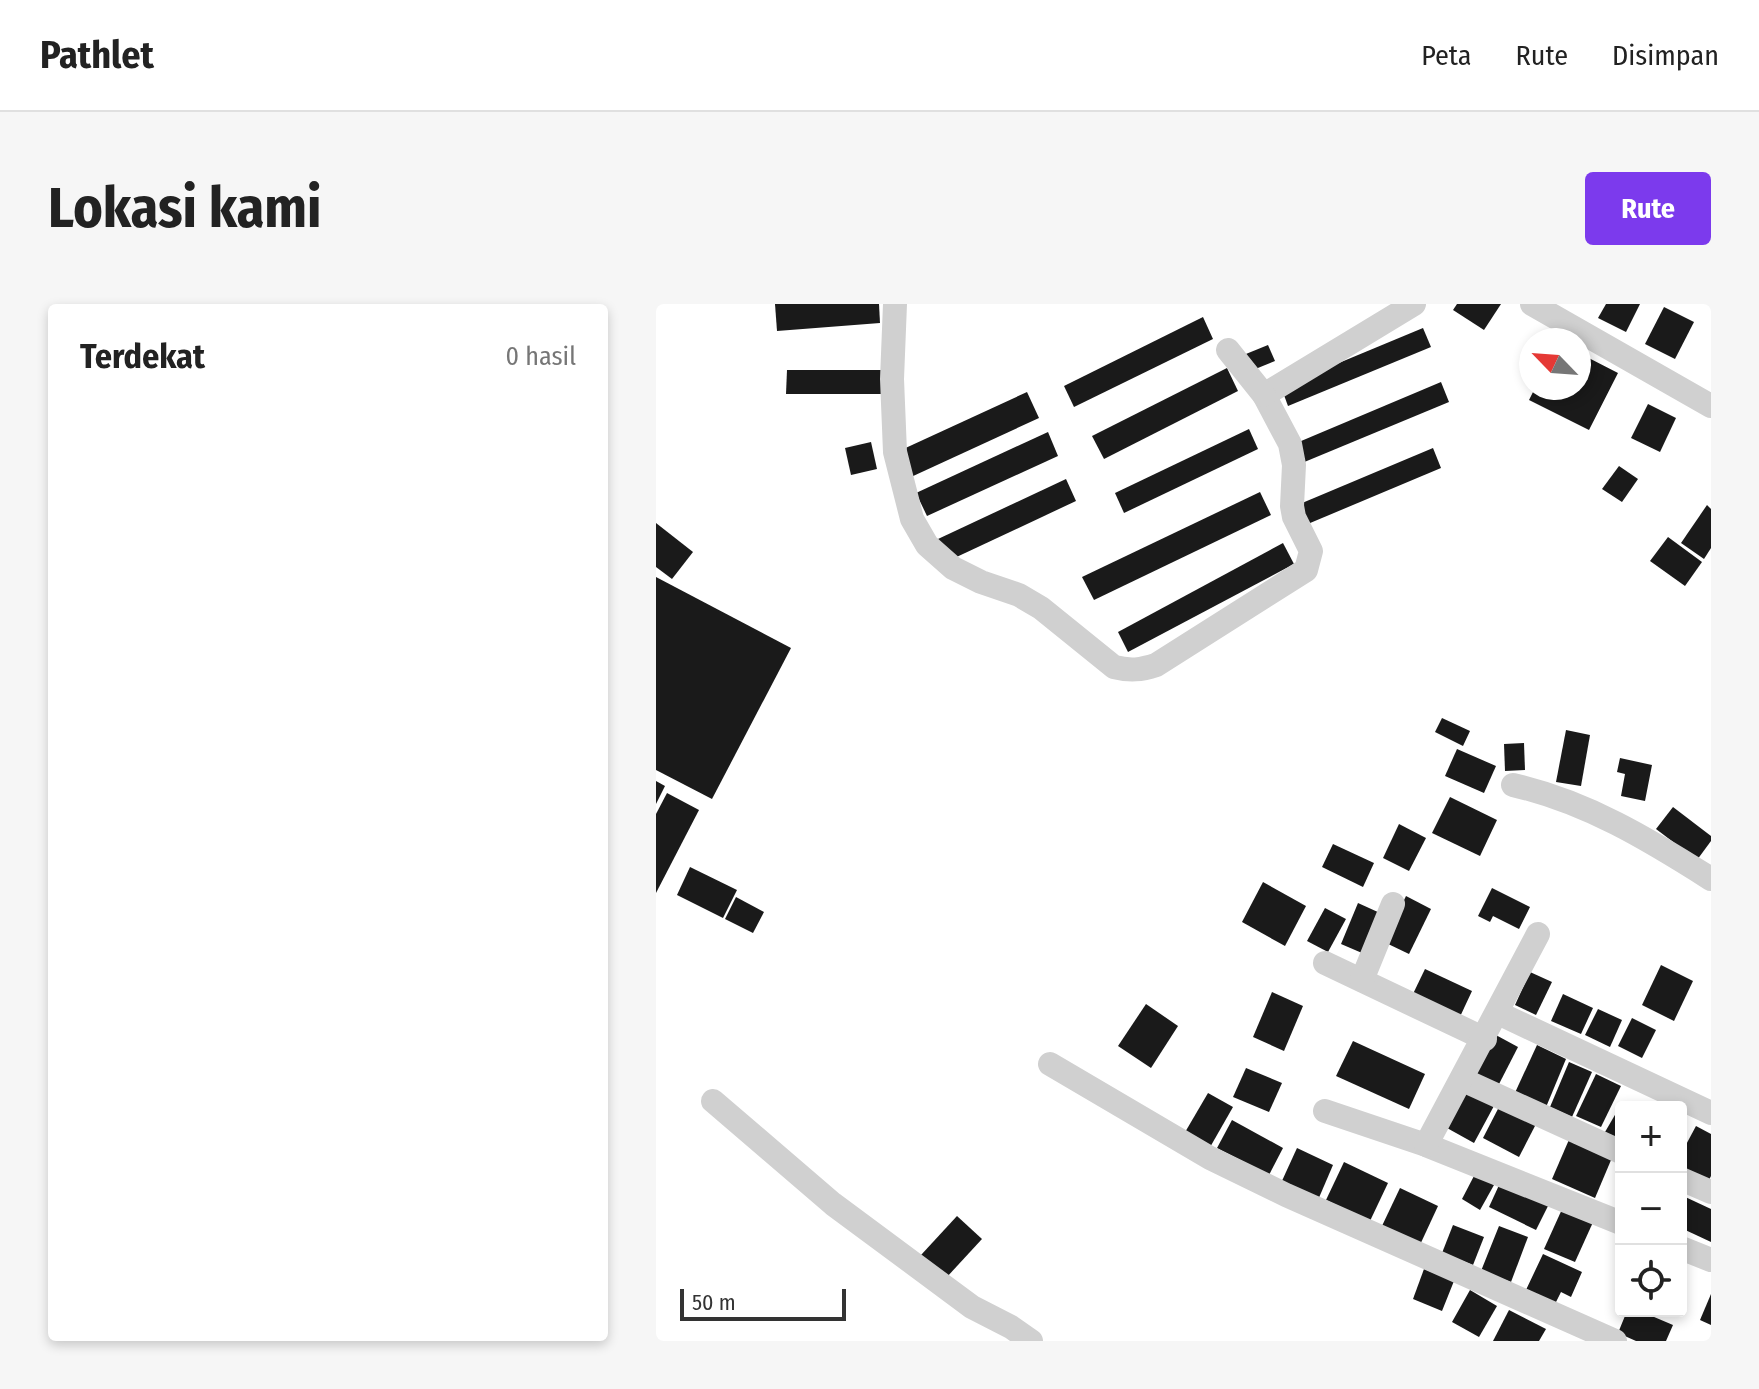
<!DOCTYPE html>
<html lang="id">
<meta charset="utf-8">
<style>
:root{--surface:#fff;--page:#f6f6f6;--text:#222;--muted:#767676;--line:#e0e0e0;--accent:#7c3aed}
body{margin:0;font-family:"Fira Sans Condensed",sans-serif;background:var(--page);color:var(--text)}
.controls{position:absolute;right:24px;bottom:24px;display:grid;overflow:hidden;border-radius:8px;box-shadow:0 4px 12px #0003}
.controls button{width:72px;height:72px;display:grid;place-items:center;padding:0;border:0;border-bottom:2px solid var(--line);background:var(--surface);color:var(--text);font:40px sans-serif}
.compass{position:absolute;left:863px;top:24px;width:72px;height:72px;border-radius:50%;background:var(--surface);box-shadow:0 4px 12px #0003;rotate:295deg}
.scale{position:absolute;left:24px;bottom:20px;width:166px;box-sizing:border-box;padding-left:8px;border:4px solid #333;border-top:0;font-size:22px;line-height:28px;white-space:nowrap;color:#333;-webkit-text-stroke:6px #fff;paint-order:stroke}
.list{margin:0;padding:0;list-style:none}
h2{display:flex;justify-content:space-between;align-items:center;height:104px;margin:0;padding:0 32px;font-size:34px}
h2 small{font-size:26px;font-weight:400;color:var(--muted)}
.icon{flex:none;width:44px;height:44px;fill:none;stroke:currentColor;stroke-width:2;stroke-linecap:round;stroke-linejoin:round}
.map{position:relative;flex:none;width:1055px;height:1037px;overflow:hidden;border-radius:8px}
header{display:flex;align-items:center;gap:48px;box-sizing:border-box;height:112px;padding:0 40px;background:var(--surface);border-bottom:2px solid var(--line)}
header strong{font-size:38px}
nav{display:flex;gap:44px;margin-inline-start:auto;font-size:28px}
.intro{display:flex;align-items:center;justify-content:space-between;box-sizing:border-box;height:192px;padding:0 48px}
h1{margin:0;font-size:56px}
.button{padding:20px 36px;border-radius:8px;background:var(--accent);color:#fff;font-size:28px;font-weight:700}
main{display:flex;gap:48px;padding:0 48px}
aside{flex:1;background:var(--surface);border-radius:8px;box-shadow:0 4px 12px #0003}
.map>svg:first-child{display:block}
.building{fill:#1a1a1a}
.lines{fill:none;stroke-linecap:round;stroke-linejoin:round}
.minor{stroke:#d0d0d0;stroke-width:24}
</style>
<header>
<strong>Pathlet</strong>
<nav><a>Peta</a><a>Rute</a><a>Disimpan</a></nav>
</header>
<div class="intro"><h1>Lokasi kami</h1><a class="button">Rute</a></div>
<main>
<aside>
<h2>Terdekat<small>0 hasil</small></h2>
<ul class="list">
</ul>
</aside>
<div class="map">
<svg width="1055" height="1037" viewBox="0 0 1055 1037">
<rect width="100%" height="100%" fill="#fff"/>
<!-- building -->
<g class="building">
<path d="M119,0H223L224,19L121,27Z"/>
<path d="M801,0H845L828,26L797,6Z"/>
<path d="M950,0H984L970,28L942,14Z"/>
<path d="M1008,3L1038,18L1019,55L989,40Z"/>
<path d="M547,13L557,35L418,103L408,82Z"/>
<path d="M767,24L775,43L632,102L625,83Z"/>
<path d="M612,41L619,57L592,68L585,52Z"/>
<path d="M923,49L962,69L933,126L873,96L879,84H923Z"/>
<path d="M571,64L582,87L448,155L436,132Z"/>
<path d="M131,66H225V90H130Z"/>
<path d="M785,78L793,98L646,159L638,140Z"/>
<path d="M371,88L383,114L255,173L243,147Z"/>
<path d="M992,100L1020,114L1004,148L975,134Z"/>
<path d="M593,125L602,145L468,209L459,189Z"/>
<path d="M392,128L402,152L271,212L260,189Z"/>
<path d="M215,138L221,165L195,171L189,144Z"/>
<path d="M777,144L785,164L647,222L639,202Z"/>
<path d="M963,162L982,175L966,198L946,185Z"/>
<path d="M410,175L420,197L292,257L282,235Z"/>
<path d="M604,188L615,211L438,296L426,273Z"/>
<path d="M1051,201L1055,205V244L1048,255L1025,239Z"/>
<path d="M0,219L37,248L16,275L0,263Z"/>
<path d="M1012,233L1046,258L1029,282L994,257Z"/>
<path d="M627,239L638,260L472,348L462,328Z"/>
<path d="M0,273L135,344L56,495L0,466Z"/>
<path d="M786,414L814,427L807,442L779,428Z"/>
<path d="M910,426L934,431L925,482L900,478Z"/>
<path d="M868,439L869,466L849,467L848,440Z"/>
<path d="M801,445L840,462L828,489L789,472Z"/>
<path d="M964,454L996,461L989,497L965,492L969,470L961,468Z"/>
<path d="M0,477L9,482L0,500Z"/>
<path d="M11,489L43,506L0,589V510Z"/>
<path d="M794,493L841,516L824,552L776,529Z"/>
<path d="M1017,503L1055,532V537L1041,556L1000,525Z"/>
<path d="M743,520L770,534L753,567L727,554Z"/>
<path d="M677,540L718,559L707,583L666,563Z"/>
<path d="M34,563L81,586L67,614L21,591Z"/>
<path d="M607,578L650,602L629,642L586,618Z"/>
<path d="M836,584L874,603L863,625L837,612L834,618L822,612Z"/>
<path d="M750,592L775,605L753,650L728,638Z"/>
<path d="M80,593L108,608L97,629L69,615Z"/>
<path d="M702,599L724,609L706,649L685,640Z"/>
<path d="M669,604L690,615L672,648L651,637Z"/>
<path d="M1005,661L1037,677L1018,717L986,701Z"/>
<path d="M769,665L816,687L802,717L755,694Z"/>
<path d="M874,668L896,678L880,711L859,701Z"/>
<path d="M616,688L647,702L628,747L597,733Z"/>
<path d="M907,690L937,704L925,730L895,717Z"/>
<path d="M490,700L522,722L495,764L462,742Z"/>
<path d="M942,705L966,716L954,743L929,731Z"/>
<path d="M976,714L1000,726L986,754L962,742Z"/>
<path d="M838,730L862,743L842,782L818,770Z"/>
<path d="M697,737L769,770L753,805L680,772Z"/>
<path d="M881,741L910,755L888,808L857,793Z"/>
<path d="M913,758L936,768L916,813L894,803Z"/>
<path d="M590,764L626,779L613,808L577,793Z"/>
<path d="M940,770L965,782L945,823L920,812Z"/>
<path d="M812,785L839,800L818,839L791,824Z"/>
<path d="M552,789L577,803L553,845L528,830Z"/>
<path d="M844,801L880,820L863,853L827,834Z"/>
<path d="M963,804L965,805V837L949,828Z"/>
<path d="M576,816L627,844L613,871L561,844Z"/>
<path d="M1040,822L1055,830V872L1051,880L1025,866V850Z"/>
<path d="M915,831L958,849L939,894L896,875Z"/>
<path d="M641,844L677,861L662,896L625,879Z"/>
<path d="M688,858L732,879L714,917L670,896Z"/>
<path d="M819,870L838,881L824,906L806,895Z"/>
<path d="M844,879L892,902L880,926L833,903Z"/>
<path d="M744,884L782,902L763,943L725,924Z"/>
<path d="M1025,891L1055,905V938L1025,924Z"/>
<path d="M907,903L938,916L919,958L888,945Z"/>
<path d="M301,912L326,935L290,974L265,951Z"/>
<path d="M797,921L828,933L817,961L786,949Z"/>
<path d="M843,922L872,933L855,978L825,967Z"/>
<path d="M887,950L926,968L915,993L905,988L898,1002L869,988Z"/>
<path d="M768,965L798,977L786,1007L757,995Z"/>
<path d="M814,986L841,1002L823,1033L796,1018Z"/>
<path d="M1055,990V1021L1044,1016Z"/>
<path d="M853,1006L890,1025L883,1037H837Z"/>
<path d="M971,1007H984L1017,1021L1010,1037H980L962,1029Z"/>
</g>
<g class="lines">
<!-- minor -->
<g class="minor">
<path d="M239,0L236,75L239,148L256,215L271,241L297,264L325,278L363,291L385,304L458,363C474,367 485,366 500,361L650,266L655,247L638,213L636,202L638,161L634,140L608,91L758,0"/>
<path d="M876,0L1055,102"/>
<path d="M572,46L608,91"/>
<path d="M857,481C931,498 992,535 1055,575"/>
<path d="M669,659L829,735"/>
<path d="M706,676L737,600"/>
<path d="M842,709L1055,809"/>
<path d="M394,760L554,854L630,891L959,1037"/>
<path d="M807,776L965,848"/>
<path d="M57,797L177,900L316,1003L355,1023L375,1037"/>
<path d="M669,807L770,841L965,919"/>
<path d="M770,841L882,630"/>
<path d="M1025,875L1055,888"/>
<path d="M1025,944L1055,956"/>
</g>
</g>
</svg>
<div class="controls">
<button>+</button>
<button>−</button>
<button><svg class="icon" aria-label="locate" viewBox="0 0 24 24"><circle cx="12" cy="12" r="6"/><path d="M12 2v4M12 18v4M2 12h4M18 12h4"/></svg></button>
</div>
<svg class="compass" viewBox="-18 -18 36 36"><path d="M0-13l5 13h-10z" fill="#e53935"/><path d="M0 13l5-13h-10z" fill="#767676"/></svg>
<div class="scale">50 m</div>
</div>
</main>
